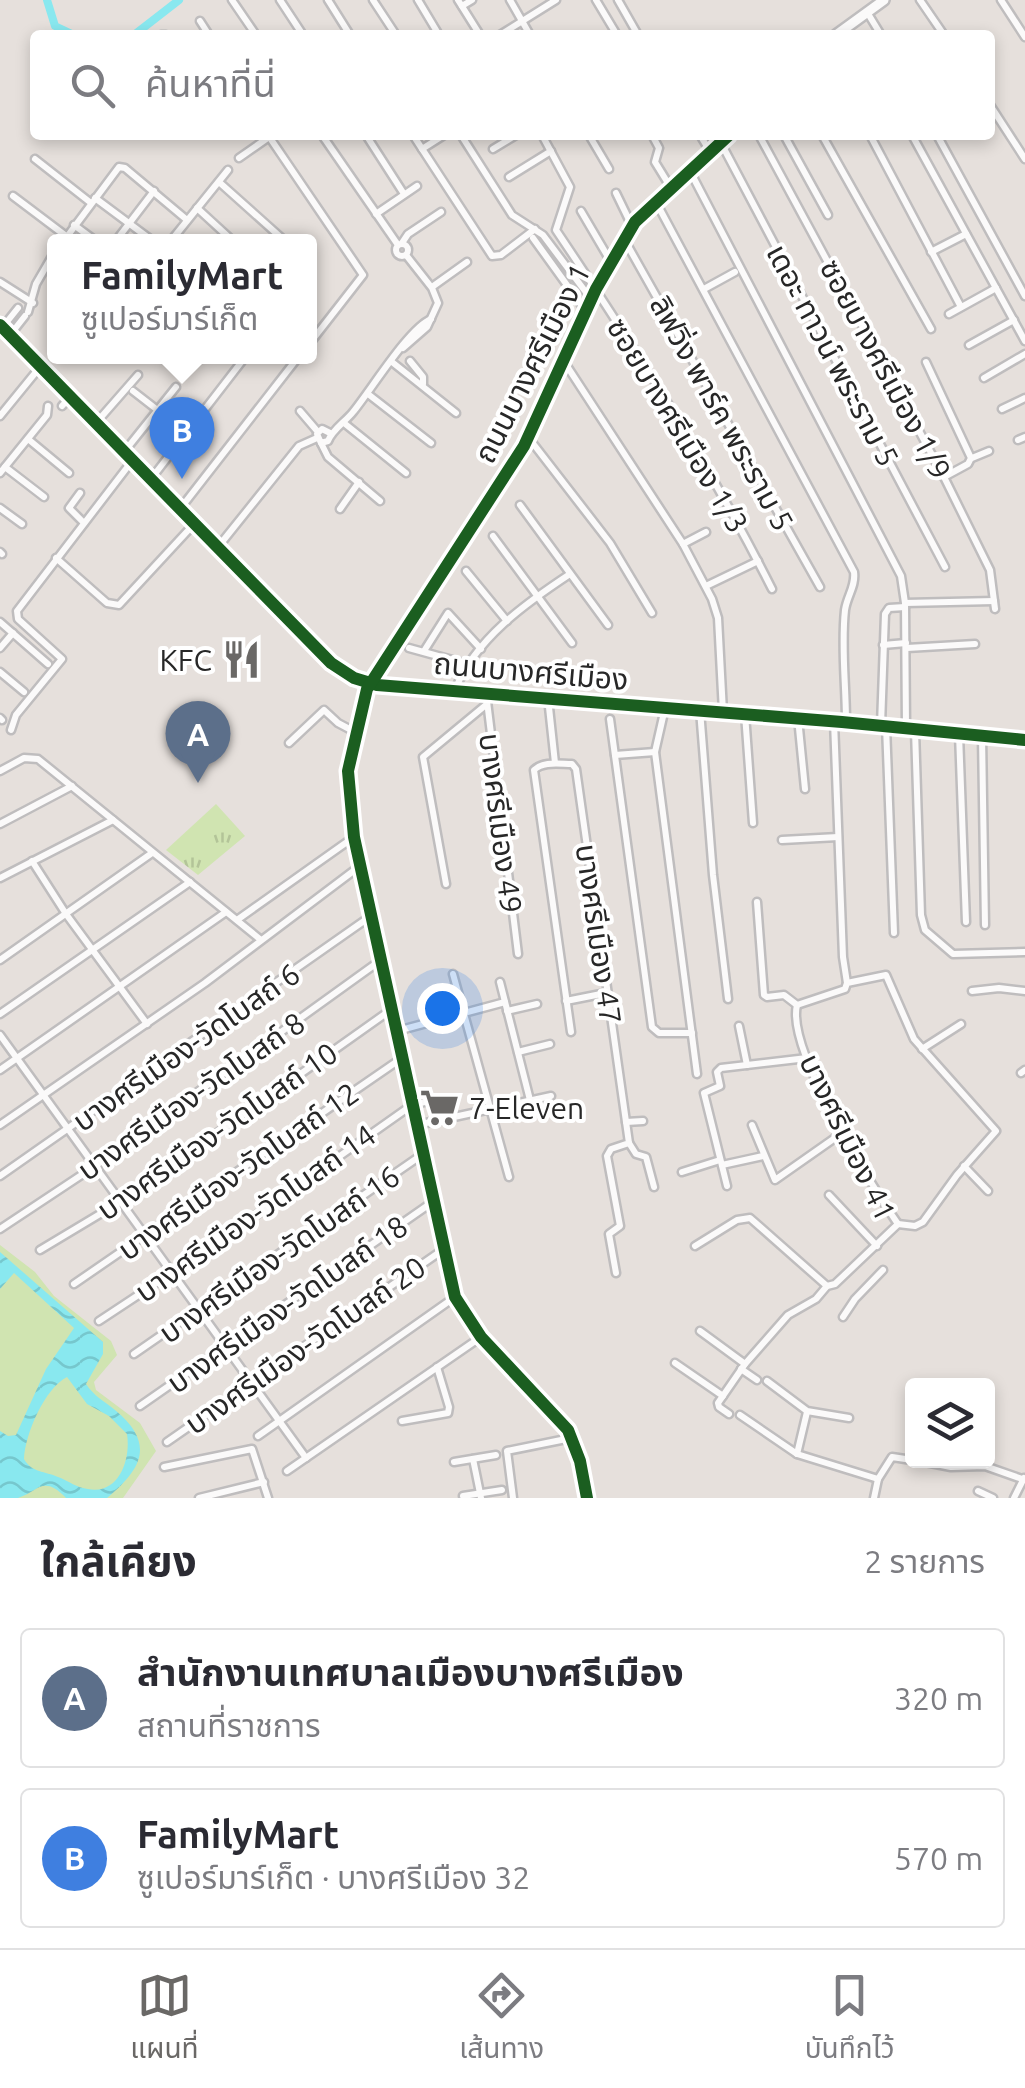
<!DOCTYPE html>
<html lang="th">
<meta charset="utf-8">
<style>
:root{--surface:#fff;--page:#f2f2f3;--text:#2b2b33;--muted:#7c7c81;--line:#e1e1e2;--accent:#6a6866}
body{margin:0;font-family:Ubuntu,"Noto Sans Thai",sans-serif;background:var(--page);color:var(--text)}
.controls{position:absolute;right:30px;bottom:30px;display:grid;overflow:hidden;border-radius:10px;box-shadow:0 5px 15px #0003}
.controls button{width:90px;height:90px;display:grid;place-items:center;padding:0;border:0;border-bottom:2px solid var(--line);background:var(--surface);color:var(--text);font:50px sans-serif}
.you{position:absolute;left:442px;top:1008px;width:35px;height:35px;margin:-25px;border:8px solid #fff;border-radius:50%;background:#1a73e8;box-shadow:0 0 0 15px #1a73e833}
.badge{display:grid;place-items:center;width:65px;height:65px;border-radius:50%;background:var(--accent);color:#fff;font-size:32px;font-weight:700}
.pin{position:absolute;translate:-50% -82px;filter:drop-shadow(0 2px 5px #0008)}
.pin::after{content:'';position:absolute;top:52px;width:35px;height:30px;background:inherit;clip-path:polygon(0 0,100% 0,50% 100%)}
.popup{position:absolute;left:47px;top:234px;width:270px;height:130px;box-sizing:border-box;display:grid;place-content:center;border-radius:10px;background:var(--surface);filter:drop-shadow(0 2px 8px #0005);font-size:32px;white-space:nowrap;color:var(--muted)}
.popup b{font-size:38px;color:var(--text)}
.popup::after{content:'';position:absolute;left:50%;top:100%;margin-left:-20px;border:20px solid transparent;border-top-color:var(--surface)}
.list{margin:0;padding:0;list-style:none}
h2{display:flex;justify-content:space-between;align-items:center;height:130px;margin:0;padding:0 40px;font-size:42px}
h2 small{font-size:32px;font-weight:400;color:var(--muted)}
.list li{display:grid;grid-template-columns:65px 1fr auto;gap:30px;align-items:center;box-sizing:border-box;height:140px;margin:0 20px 20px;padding:0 20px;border:2px solid var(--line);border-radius:10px}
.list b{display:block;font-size:38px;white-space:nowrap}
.list p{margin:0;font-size:32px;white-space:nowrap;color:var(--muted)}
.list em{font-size:32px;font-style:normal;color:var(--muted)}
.icon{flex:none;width:55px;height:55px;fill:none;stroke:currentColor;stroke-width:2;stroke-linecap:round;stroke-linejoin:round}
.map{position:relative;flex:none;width:1025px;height:1498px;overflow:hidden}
.search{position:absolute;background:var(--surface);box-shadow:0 5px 15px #0003;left:30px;right:30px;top:30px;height:110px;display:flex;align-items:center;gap:25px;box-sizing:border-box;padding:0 35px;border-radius:10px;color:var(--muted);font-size:38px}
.sheet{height:450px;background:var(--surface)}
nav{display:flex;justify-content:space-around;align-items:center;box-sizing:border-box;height:140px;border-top:2px solid var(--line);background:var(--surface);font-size:28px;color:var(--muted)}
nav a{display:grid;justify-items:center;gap:5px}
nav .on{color:var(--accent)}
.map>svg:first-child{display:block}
.grass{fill:url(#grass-tufts)}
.park{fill:#d0e4b1}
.water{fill:url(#water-waves);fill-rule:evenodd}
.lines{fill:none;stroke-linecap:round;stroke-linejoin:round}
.canal{stroke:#89e8ef;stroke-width:8}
.street-casing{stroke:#bfbdbe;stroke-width:11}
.secondary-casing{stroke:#bfbdbe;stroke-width:14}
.street{stroke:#fbfafa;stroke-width:6}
.secondary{stroke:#fbfafa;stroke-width:9}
.cycleway-casing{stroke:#fff;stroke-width:19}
.cycleway{stroke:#1b5e20;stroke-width:12}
.labels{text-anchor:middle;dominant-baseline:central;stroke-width:8;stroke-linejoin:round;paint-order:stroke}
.street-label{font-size:30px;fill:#272727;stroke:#fff}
.poi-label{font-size:30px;fill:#272727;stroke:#fff;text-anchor:end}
</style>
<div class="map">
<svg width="1025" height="1498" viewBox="0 0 1025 1498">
<defs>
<pattern id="grass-tufts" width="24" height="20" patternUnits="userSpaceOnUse" patternTransform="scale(2.5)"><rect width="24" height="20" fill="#d0e4b1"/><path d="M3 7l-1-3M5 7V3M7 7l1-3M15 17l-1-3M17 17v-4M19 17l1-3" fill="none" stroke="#b3c498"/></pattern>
<pattern id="water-waves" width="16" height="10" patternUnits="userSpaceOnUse" patternTransform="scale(2.5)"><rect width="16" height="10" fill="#89e8ef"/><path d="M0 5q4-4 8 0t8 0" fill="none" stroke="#76c7cd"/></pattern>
</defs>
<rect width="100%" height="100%" fill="#e6e0dc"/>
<!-- grass -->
<path class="grass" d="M216,804L245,836L198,875L166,850Z"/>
<!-- park -->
<path class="park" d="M0,1245L35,1272L54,1296L111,1341L117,1355L94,1382L96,1390L140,1423L156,1451L123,1498H0Z"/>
<!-- water -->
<path class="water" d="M0,1252L103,1342V1354L86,1384C94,1396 104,1401 115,1410C155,1443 143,1468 107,1498H66C43,1474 38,1492 18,1498C13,1498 6,1498 0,1498V1431L8,1436L16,1435L46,1369L74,1328L14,1273L0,1289ZM67,1377L87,1404L109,1416L127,1434C131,1459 119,1495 88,1489C77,1488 69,1481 58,1477C45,1471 32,1473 24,1459C25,1434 45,1388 67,1377Z"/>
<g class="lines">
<!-- canal -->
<g class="canal">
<path d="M47,0L55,26L74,35"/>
<path d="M134,35L179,0"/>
</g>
<defs>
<g id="street">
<path d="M232,0L256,35"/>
<path d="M280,0L303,35"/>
<path d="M328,0L350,35"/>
<path d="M373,0L396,35"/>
<path d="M418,0L439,35"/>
<path d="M458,0L480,35"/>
<path d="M510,0L530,35"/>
<path d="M596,0L617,35"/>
<path d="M618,0L638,35"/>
<path d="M920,0L944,35"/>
<path d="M1001,0L1025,37"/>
<path d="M462,6L472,0"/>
<path d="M867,12L881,35"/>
<path d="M200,21L209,35"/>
<path d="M161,35H166"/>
<path d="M500,35L556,0"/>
<path d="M990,105L1025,159"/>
<path d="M268,135L363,275L310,343"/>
<path d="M322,135L398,245"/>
<path d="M366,135L404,194"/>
<path d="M413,135L492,256L501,255L535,229"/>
<path d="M461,135L512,215L543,235L591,299"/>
<path d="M542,135L570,187L556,230C634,346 709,464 772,589"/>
<path d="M589,135L609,169"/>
<path d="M652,135L659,148L655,162L671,188"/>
<path d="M700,135L711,153"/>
<path d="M759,135L944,477L990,570L995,609"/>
<path d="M784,135L828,215"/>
<path d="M822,135L931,329"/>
<path d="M870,135L961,307"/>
<path d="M912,135L1025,341"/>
<path d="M937,135L1025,296"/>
<path d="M721,143L945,567"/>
<path d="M422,149L444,135"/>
<path d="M493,149L516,135"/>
<path d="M239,158L269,137"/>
<path d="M35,159L91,203"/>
<path d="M691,173L901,576L905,603L906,728"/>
<path d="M509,177L551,151"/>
<path d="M219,182L286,242"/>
<path d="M616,193L632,226"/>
<path d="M13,196L66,236"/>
<path d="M95,198L154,242"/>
<path d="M656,202L854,572C856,586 847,596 845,610C841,647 846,685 846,722"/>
<path d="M197,208L234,242"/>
<path d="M581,211L611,262"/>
<path d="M376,214L417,186"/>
<path d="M74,225L97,242"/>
<path d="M533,238L585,310"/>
<path d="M624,239L820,587"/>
<path d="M63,242L119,167L125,168L187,220"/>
<path d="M115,242L154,191"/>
<path d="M170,242L228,170"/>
<path d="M402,243L408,234L441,212"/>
<circle cx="402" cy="250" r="6"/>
<path d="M931,252L966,234"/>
<path d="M0,282L33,303"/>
<path d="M432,287L467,262"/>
<path d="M704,289L735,272"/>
<path d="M28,312L36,284L54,253"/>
<path d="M949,314L996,288"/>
<path d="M2,328L18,308"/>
<path d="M10,335L25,316"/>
<path d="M969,345L1014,320"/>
<path d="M403,348L427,327L438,303L432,288L406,255"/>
<path d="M563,360L683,544L712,599L718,618L723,712"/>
<path d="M410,361L423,377V384"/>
<path d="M392,362L456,413"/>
<path d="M926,362L971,458L968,464L944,477"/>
<path d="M984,378L1025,354"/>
<path d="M133,391L187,433"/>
<path d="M368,394L431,443"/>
<path d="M62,406L70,397"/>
<path d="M1002,409L1025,398"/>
<path d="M300,411L318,432"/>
<path d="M0,416L40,367"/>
<path d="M96,423L138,375"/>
<path d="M344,423L406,473"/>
<path d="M330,433L322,429L317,434L321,443L328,441C332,430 345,422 353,412C371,390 409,328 431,319"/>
<path d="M528,437L610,543L652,613"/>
<path d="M28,439L69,473"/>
<path d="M1018,440L1025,437"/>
<path d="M321,443L328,457L380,501"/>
<path d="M124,452L176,387"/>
<path d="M972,458L989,451"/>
<path d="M5,467L44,497"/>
<path d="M0,473L47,415L48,406"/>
<path d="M151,479L246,356"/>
<path d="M80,493L69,508L84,523"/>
<path d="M520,505L608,625"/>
<path d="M0,508L22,524"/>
<path d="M180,509L299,356"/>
<path d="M340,509L359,482"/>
<path d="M493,536L572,643"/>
<path d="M683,544L706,532"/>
<path d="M218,547L299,446L317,438"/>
<path d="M0,552L2,554"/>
<path d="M56,558L107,603L119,605L194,524"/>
<path d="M466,571L507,621"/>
<path d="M706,586L758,561"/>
<path d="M905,603L994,601"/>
<path d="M0,622L48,664"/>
<path d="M883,645L906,643"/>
<path d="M0,648L13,633"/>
<path d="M409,648L467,664"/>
<path d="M907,648L975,644"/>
<path d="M424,651L448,613L481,649"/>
<path d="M0,672L24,692"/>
<path d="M455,690C475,639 526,603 570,574"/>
<path d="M486,693L518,954"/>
<path d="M548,698L555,763"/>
<path d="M665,708L655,752L697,1074"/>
<path d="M700,710L713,875L728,999"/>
<path d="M745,714L753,823"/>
<path d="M0,718L2,720"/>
<path d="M798,718L805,789"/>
<path d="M610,719L652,1027L659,1033H692"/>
<path d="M834,721L843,957L847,983"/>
<path d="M881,725L885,614L889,608L905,607"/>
<path d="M886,726L894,933"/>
<path d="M11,730L16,715L62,659L18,619L17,611L132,461"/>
<path d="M915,730L921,915L925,930L953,954L1025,952"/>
<path d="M959,734L966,922"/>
<path d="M982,736L985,925"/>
<path d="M289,743L324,710L338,723L355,732"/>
<path d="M615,755L655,752"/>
<path d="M0,771L24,758L38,759L261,940"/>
<path d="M0,824L72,786"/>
<path d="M782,840L838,837"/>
<path d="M32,861L66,914L147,1024"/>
<path d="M0,878L113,820"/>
<path d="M446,884L423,757L487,704"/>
<path d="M757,902L764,995L767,997L784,995L797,1005"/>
<path d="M237,920L354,837"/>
<path d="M0,960L152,853"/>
<path d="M453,974L509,1177"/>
<path d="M500,982L530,1100"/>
<path d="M972,991L999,988L1025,991"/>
<path d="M566,1001L606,993"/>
<path d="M797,1005L845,989L847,983L886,975L914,1039L996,1131L957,1175L923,1222L915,1226L898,1224"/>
<path d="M797,1005C786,1049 871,1185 898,1224"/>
<path d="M507,1011L537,1004"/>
<path d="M0,1014L190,882"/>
<path d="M739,1026L747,1065"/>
<path d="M397,1031L505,1002"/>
<path d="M571,1032L534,770C543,761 559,764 572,764L576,769L629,1143L611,1149L607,1156L620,1226L609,1234L616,1273"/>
<path d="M0,1035L306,1458"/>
<path d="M922,1049L961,1024"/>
<path d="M518,1052L550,1044"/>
<path d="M0,1070L226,912"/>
<path d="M1021,1073L1025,1070"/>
<path d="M626,1122L643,1121"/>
<path d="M0,1125L205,983L360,866"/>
<path d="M417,1125L551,1096"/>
<path d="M752,1125L775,1180L842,1133"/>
<path d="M629,1143L636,1154L646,1157L654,1187"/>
<path d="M722,1165L763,1156"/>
<path d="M964,1166L988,1191"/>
<path d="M682,1172L720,1160"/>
<path d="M0,1176L371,916"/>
<path d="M727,1186L704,1093L720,1086L717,1072L721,1068L807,1058"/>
<path d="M829,1195L877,1246"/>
<path d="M0,1229L95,1166L381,960"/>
<path d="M695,1246L737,1220L750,1218L827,1286"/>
<path d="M40,1250L120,1202L392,1009"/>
<path d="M74,1284L402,1058"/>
<path d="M843,1317L855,1299L883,1270"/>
<path d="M99,1321L211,1247L412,1105L437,1099"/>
<path d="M700,1331L745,1364"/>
<path d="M134,1354L423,1154"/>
<path d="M675,1363L723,1396"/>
<path d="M741,1369L757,1380"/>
<path d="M767,1381L807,1411L849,1418"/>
<path d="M140,1406L434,1201"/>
<path d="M729,1414L719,1407L718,1403L745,1364L788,1315L816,1299L827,1286L835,1284L897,1225"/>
<path d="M740,1415L797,1454L878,1479"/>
<path d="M402,1421L448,1413L449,1407L437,1367"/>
<path d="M258,1436L455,1297"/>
<path d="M167,1442L444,1249"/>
<path d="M797,1454L807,1412"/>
<path d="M473,1459L481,1498"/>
<path d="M915,1460L951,1467L985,1466L1025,1480"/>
<path d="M454,1462L496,1455"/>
<path d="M164,1467L252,1449L268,1498"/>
<path d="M287,1471L481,1337"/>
<path d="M978,1491L993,1498"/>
<path d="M463,1496L502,1490"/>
<path d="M199,1498L264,1482"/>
<path d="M513,1498L507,1451L571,1438"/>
<path d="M874,1498L878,1479L892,1457L912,1460"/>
<path d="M1014,1498L1024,1478"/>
</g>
<g id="secondary">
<path d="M836,35L884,0"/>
<path d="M0,325L331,663L354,678L377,685L842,722L1025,740"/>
<path d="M587,1498L580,1461L568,1430L481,1337L455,1297L354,837L348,771L367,689L524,446L596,289L635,222L729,135"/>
</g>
</defs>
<!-- street casing -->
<use href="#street" class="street-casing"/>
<!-- secondary casing -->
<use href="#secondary" class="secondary-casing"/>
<!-- street -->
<use href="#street" class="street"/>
<!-- secondary -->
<use href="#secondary" class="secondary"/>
<defs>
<g id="cycleway">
<path d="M0,325L331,663L354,678L377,685L842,722L1025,740"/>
<path d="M587,1498L580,1461L568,1430L481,1337L455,1297L354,837L348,771L367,689L524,446L596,289L635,222L729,135"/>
</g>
</defs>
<!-- cycleway casing -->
<use href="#cycleway" class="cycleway-casing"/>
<!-- cycleway -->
<use href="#cycleway" class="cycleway"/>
</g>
<!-- icons -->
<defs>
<symbol id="restaurant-bare" viewBox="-9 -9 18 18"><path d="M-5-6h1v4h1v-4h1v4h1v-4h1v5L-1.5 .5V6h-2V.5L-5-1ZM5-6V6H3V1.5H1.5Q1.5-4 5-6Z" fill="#6a6866" stroke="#fff" stroke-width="2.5" paint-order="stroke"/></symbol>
<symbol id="supermarket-bare" viewBox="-9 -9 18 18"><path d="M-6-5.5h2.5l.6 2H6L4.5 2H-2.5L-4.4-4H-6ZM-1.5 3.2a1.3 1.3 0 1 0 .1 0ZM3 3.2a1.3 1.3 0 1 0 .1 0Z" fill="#6a6866" stroke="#fff" stroke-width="2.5" paint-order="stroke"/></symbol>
</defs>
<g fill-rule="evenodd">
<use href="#restaurant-bare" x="214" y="632" width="55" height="55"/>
<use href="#supermarket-bare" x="412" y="1080" width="55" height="55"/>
</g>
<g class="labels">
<!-- street labels -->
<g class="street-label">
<text transform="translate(833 355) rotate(62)">เดอะ ทาวน์ พระราม 5</text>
<text transform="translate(532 363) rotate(-63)">ถนนบางศรีเมือง 1</text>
<text transform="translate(886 369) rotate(62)">ซอยบางศรีเมือง 1/9</text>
<text transform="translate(722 413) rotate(61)">ลิฟวิ่ง พาร์ค พระราม 5</text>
<text transform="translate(678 425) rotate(59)">ซอยบางศรีเมือง 1/3</text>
<text transform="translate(531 671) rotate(5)">ถนนบางศรีเมือง</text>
<text transform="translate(501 823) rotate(83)">บางศรีเมือง 49</text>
<text transform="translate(599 934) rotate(82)">บางศรีเมือง 47</text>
<text transform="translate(186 1047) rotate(-35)">บางศรีเมือง-วัดโบสถ์ 6</text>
<text transform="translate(191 1096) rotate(-35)">บางศรีเมือง-วัดโบสถ์ 8</text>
<text transform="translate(217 1131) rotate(-35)">บางศรีเมือง-วัดโบสถ์ 10</text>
<text transform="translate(848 1137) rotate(64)">บางศรีเมือง 41</text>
<text transform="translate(238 1171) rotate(-35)">บางศรีเมือง-วัดโบสถ์ 12</text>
<text transform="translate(255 1213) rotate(-35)">บางศรีเมือง-วัดโบสถ์ 14</text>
<text transform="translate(279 1254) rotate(-35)">บางศรีเมือง-วัดโบสถ์ 16</text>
<text transform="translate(287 1304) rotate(-35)">บางศรีเมือง-วัดโบสถ์ 18</text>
<text transform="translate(305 1345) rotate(-35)">บางศรีเมือง-วัดโบสถ์ 20</text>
</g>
<!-- poi labels -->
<g class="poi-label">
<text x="212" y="660">KFC</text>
<text x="469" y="1108" text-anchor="start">7-Eleven</text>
</g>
</g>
</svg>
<div class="controls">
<button><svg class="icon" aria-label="layers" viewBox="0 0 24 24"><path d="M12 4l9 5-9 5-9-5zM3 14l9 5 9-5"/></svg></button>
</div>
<div class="you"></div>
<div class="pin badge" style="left:198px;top:783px;background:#5c6f8a">A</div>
<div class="pin badge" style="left:182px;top:479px;background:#3f7fe0">B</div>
<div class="popup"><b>FamilyMart</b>ซูเปอร์มาร์เก็ต</div>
<div class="search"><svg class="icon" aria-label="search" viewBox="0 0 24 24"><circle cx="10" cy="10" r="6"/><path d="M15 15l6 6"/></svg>ค้นหาที่นี่</div>
</div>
<section class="sheet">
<h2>ใกล้เคียง<small>2 รายการ</small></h2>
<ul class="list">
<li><span class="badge" style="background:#5c6f8a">A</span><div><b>สำนักงานเทศบาลเมืองบางศรีเมือง</b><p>สถานที่ราชการ</p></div><em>320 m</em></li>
<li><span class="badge" style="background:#3f7fe0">B</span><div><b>FamilyMart</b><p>ซูเปอร์มาร์เก็ต · บางศรีเมือง 32</p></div><em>570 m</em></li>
</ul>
</section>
<nav>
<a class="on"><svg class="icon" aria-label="map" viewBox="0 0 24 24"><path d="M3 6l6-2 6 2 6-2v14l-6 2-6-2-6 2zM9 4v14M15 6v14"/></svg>แผนที่</a>
<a><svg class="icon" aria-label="directions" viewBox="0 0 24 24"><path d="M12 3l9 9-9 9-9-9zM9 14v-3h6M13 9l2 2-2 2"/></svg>เส้นทาง</a>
<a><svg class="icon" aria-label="saved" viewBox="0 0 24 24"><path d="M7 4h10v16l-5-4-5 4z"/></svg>บันทึกไว้</a>
</nav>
